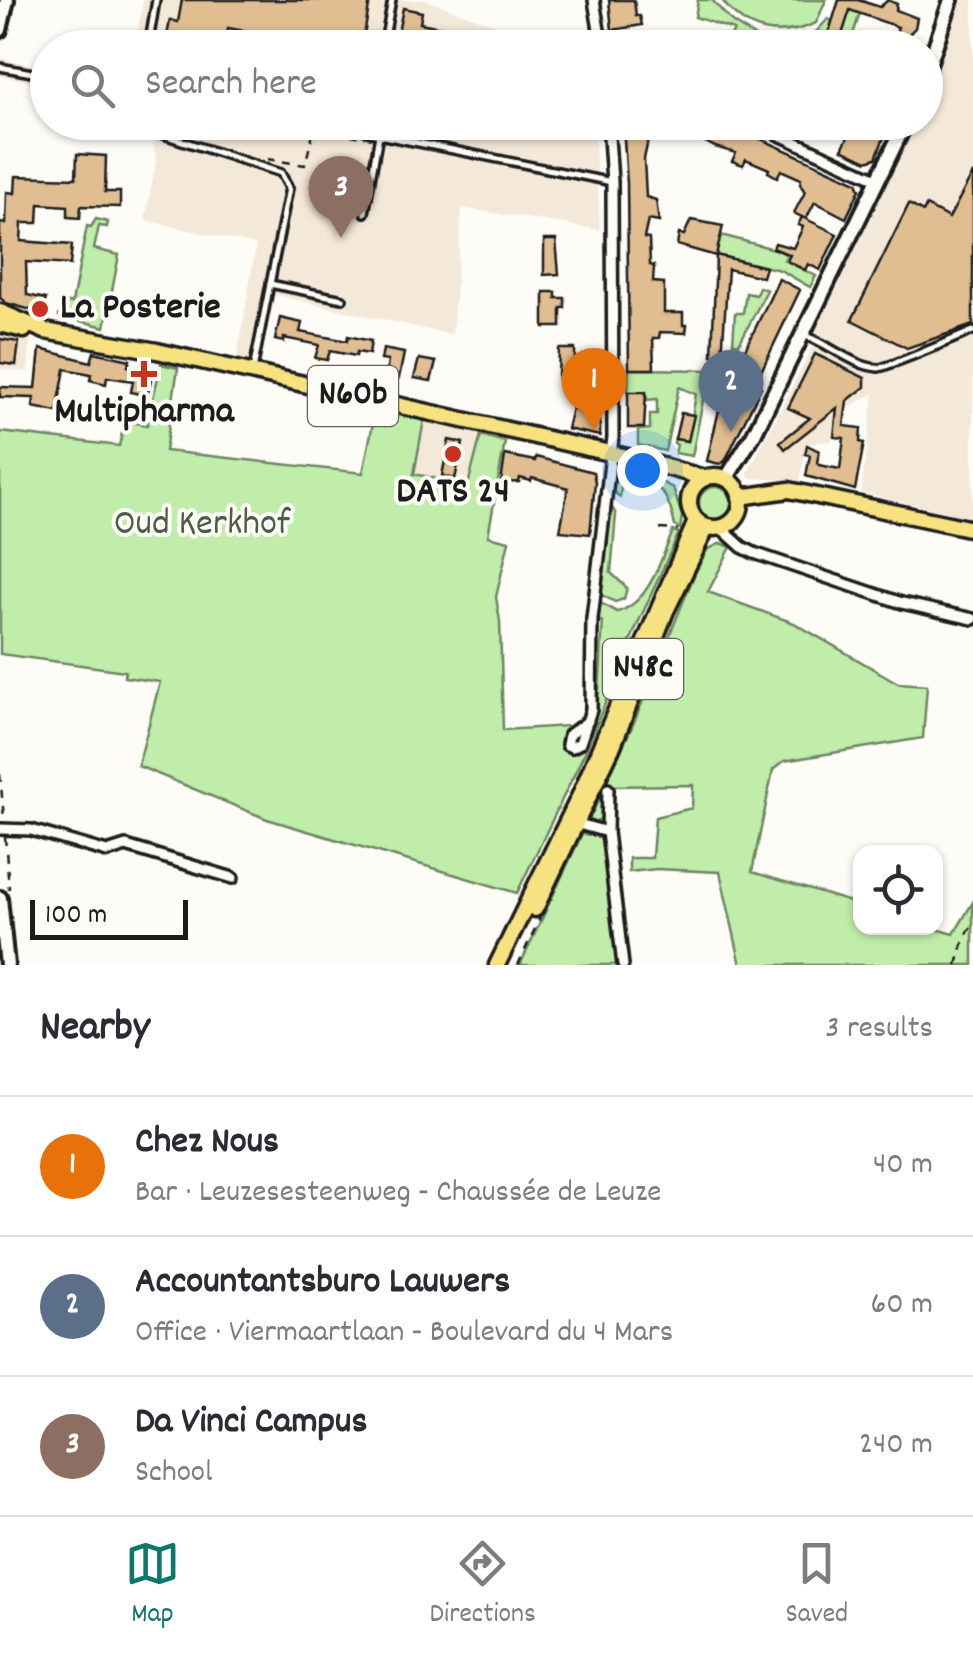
<!DOCTYPE html>
<meta charset="utf-8">
<style>
:root{--surface:#fff;--page:#f2f2f3;--text:#2b2b33;--muted:#7c7c81;--line:#e1e1e2;--accent:#0f766e}
body{margin:0;font-family:Dekko,sans-serif;background:var(--page);color:var(--text)}
.controls{position:absolute;right:30px;bottom:30px;display:grid;overflow:hidden;border-radius:20px;box-shadow:0 2px 8px #0004}
.controls button{width:90px;height:90px;display:grid;place-items:center;padding:0;border:0;border-bottom:2px solid var(--line);background:var(--surface);color:var(--text);font:50px sans-serif}
.scale{position:absolute;left:30px;bottom:25px;width:158px;box-sizing:border-box;padding-left:10px;border:5px solid #1c1c1c;border-top:0;font-size:28px;line-height:35px;white-space:nowrap;color:#1c1c1c;-webkit-text-stroke:8px #fdfcf7;paint-order:stroke}
.you{position:absolute;left:642px;top:470px;width:35px;height:35px;margin:-25px;border:8px solid #fff;border-radius:50%;background:#1a73e8;box-shadow:0 0 0 15px #1a73e833}
.badge{display:grid;place-items:center;width:65px;height:65px;border-radius:50%;background:var(--accent);color:#fff;font-size:32px;font-weight:700}
.pin{position:absolute;translate:-50% -82px;filter:drop-shadow(0 2px 5px #0008)}
.pin::after{content:'';position:absolute;top:52px;width:35px;height:30px;background:inherit;clip-path:polygon(0 0,100% 0,50% 100%)}
.list{margin:0;padding:0;list-style:none}
h2{display:flex;justify-content:space-between;align-items:center;height:130px;margin:0;padding:0 40px;font-size:42px}
h2 small{font-size:32px;font-weight:400;color:var(--muted)}
.list li{display:grid;grid-template-columns:65px 1fr auto;gap:30px;align-items:center;box-sizing:border-box;height:140px;padding:0 40px;border-top:2px solid var(--line)}
.list b{display:block;font-size:38px;white-space:nowrap}
.list p{margin:0;font-size:32px;white-space:nowrap;color:var(--muted)}
.list em{font-size:32px;font-style:normal;color:var(--muted)}
.icon{flex:none;width:55px;height:55px;fill:none;stroke:currentColor;stroke-width:2;stroke-linecap:round;stroke-linejoin:round}
.map{position:relative;flex:none;width:973px;height:965px;overflow:hidden}
.search{position:absolute;background:var(--surface);box-shadow:0 2px 8px #0004;left:30px;right:30px;top:30px;height:110px;display:flex;align-items:center;gap:25px;box-sizing:border-box;padding:0 35px;border-radius:55px;color:var(--muted);font-size:38px}
.sheet{height:550px;background:var(--surface)}
nav{display:flex;justify-content:space-around;align-items:center;box-sizing:border-box;height:140px;border-top:2px solid var(--line);background:var(--surface);font-size:28px;color:var(--muted)}
nav a{display:grid;justify-items:center;gap:5px}
nav .on{color:var(--accent)}
.map>svg:first-child{display:block}
.built{fill:#f4e9d9}
.green{fill:#c0edaa;stroke:#6e8463;stroke-width:2.5}
.building{fill:#e0be92;stroke:#1c1c1c;stroke-width:2.5}
.lines{fill:none;stroke-linecap:round;stroke-linejoin:round}
.lane-casing{stroke:#1c1c1c;stroke-width:12}
.street-casing{stroke:#1c1c1c;stroke-width:16}
.secondary-casing{stroke:#1c1c1c;stroke-width:20}
.primary-casing{stroke:#1c1c1c;stroke-width:21}
.path{stroke:#1c1c1c;stroke-width:2.5;stroke-dasharray:8 8;stroke-linecap:butt}
.lane{stroke:#fdfcf7;stroke-width:5}
.street{stroke:#fdfcf7;stroke-width:9}
.secondary{stroke:#fdfcf7;stroke-width:12}
.primary{stroke:#f7e281;stroke-width:14}
.poi-dot{fill:#c8321e;stroke:#fdfcf7;stroke-width:4}
.labels{text-anchor:middle;dominant-baseline:central;stroke-width:8;stroke-linejoin:round;paint-order:stroke}
.shield{fill:#fdfcf7;stroke:#605f5e;stroke-width:2.5}
.shield-label{font-size:35px;font-weight:bold;fill:#1c1c1c}
.poi-label{font-size:38px;font-weight:bold;fill:#1c1c1c;stroke:#fdfcf7}
.park-label{font-size:38px;fill:#4d5b47;stroke:#fdfcf7}
</style>
<div class="map">
<svg width="973" height="965" viewBox="0 0 973 965">
<rect width="100%" height="100%" fill="#fdfcf7"/>
<filter id="ink" filterUnits="userSpaceOnUse"><feTurbulence type="fractalNoise" baseFrequency=".01" numOctaves="2"/><feDisplacementMap in="SourceGraphic" scale="20" xChannelSelector="R" yChannelSelector="G"/><feConvolveMatrix kernelMatrix="1 2 1 2 8 2 1 2 1" color-interpolation-filters="sRGB"/></filter>
<g filter="url(#ink)">
<!-- built -->
<g class="built">
<path d="M143,0H426L524,35L542,47L135,48Z"/>
<path d="M962,0H973V518L861,493L874,393L835,415L831,441L806,444L800,481L750,478L747,474L813,346L805,341L812,331L815,332L876,208L913,123L926,122V93Z"/>
<path d="M2,59L47,68V85L0,76Z"/>
<path d="M132,123H594L600,230L462,208L452,335L275,295L260,364L237,359L256,245L145,220L156,162L153,140L139,137Z"/>
<path d="M3,329L31,335L28,372L0,369V331Z"/>
<path d="M424,420L481,435L469,486L414,474Z"/>
</g>
<!-- green -->
<g class="green">
<path d="M698,0H712L733,23L754,36L749,47H726L734,30L695,17Z"/>
<path d="M722,0H826L816,23C780,39 746,34 722,0Z"/>
<path d="M853,0H864L849,47H818L814,34L828,19L832,21L827,37L839,41Z"/>
<path d="M96,219L108,222L107,227L99,226L94,249L119,255L105,327L59,316L62,303H72L87,226L91,227Z"/>
<path d="M721,235L778,250L787,255L784,260L816,276L810,287L780,270L716,255Z"/>
<path d="M759,287L767,290L739,344L733,343L735,313H743L746,293L756,295Z"/>
<path d="M161,364L178,368L165,451L363,473L376,408L424,420L414,474L468,485L481,435L505,442L488,536L509,541L496,597L500,621L503,730L567,726L564,745L572,750L581,748C604,712 599,664 603,622L598,620L599,602L617,612C649,604 661,559 673,531L679,533L635,630L586,750L517,893L267,819L138,766L160,682L124,677L125,671L0,654V432L119,446L125,421L147,425Z"/>
<path d="M629,369L709,370L692,456L675,453L677,445L674,443L675,439L688,441L696,394L679,387L665,451L638,445V430L650,429V414H657V399L647,400L646,392H628Z"/>
<path d="M620,467L644,473L673,488L682,516L680,529L675,526C667,490 660,482 622,476L620,497L611,490L612,477Z"/>
<circle cx="715" cy="503" r="16"/>
<path d="M609,503L616,514L611,573L627,588L624,599L615,602L600,594Z"/>
<path d="M721,543L731,547L708,592L794,623L898,683L927,685L923,738L784,761L773,770L752,872L860,905V928H933L954,934L973,902V965H741L720,872L656,869L629,872V858H652L655,817L692,808L693,785L607,786L603,818L594,822L589,820L635,720L695,573L707,550Z"/>
<path d="M582,834L597,835L603,842L620,965H520Z"/>
</g>
<!-- building -->
<g class="building">
<path d="M182,0H370L362,48H287L288,39L228,28L225,48H165L170,20L178,22Z"/>
<path d="M609,0H634L636,16H640L642,25L613,30L657,48H616L612,30Z"/>
<path d="M839,0H858L880,7L888,0L897,4L896,10L917,18L915,28L906,37L926,43L924,48H890L898,27L850,10L840,41L827,38Z"/>
<path d="M403,8L422,12L420,23L524,43V48H455L417,40L415,48H395Z"/>
<path d="M814,34L818,48H781V45Z"/>
<path d="M668,122H723L857,182L860,189L846,218L815,202L806,219L794,213L805,192L800,184L801,179L781,170L777,177L768,172L769,169L746,159L743,165L732,161L736,153L715,147Z"/>
<path d="M830,122H890L876,158L867,161L842,149L851,131Z"/>
<path d="M623,125H635L636,137L649,136L644,159L646,197L656,200L659,222L648,220L644,238L649,239L650,265L654,266L653,282L664,283V313H683V325H687L686,333L660,332L659,338H653L654,369H629L627,183Z"/>
<path d="M77,154L106,156L105,192H120V207L81,206L80,218L68,217V206L39,204L38,223H22L21,241L72,245L70,265L26,262L27,295L46,299L42,313L6,303L0,298V223L6,224L7,192L15,193L16,176L76,178Z"/>
<path d="M973,173V325L907,348L852,320L909,204L923,212L926,206L949,218Z"/>
<path d="M802,217L837,234L820,270L808,264L805,270L787,261L790,255L773,248L775,243L793,248L803,227L798,225Z"/>
<path d="M691,220L723,226L716,255L765,267L762,277L728,269L722,356L712,355L716,256L677,245L679,234L684,235Z"/>
<path d="M544,240H556L559,274L544,275Z"/>
<path d="M779,279L800,290L755,384L761,387L725,461L720,464L707,461L719,410L736,414L743,399L736,396L739,388L734,385L744,364L739,362Z"/>
<path d="M544,292H556V298H565V308H561V327H544Z"/>
<path d="M280,318L302,323L300,332L347,341L348,336L371,341L369,354L357,352L356,356L330,351L327,360L315,358L319,345L284,338V342L275,340Z"/>
<path d="M0,339L19,342L16,365L0,363Z"/>
<path d="M40,349L91,362L94,352L130,360L128,366L153,372L147,396L131,392L133,381L107,377L106,384L90,380L91,374L65,369L57,412L33,407L34,398L0,397V387L36,388Z"/>
<path d="M383,349L404,353L399,378L386,375L388,361L381,360Z"/>
<path d="M559,349H575V379H558Z"/>
<path d="M815,354L865,378V387L847,401L844,426L861,428L860,442L864,443L855,490L806,476L810,455L805,454L807,445L819,451L817,463L819,465L840,469L844,438L834,437L837,408L785,449L780,442L810,418L788,408Z"/>
<path d="M419,359L436,362L431,381L414,378Z"/>
<path d="M628,392H646L644,428H628Z"/>
<path d="M588,402L600,404V436L567,429L572,408L582,411Z"/>
<path d="M681,413L694,415L688,441L675,439Z"/>
<path d="M449,440L463,443L455,479L442,476Z"/>
<path d="M505,455L535,461L536,457L593,472L595,482L590,534L560,531L568,488L532,478L531,481L520,478L519,482L501,483Z"/>
</g>
<g class="lines">
<defs>
<g id="lane">
<path d="M148,48L156,0"/>
<path d="M383,48L392,0"/>
<path d="M0,67L48,76"/>
<path d="M139,122V127L281,173L289,188L253,370"/>
<path d="M369,122L367,132L379,135"/>
<path d="M365,213L379,135L612,182"/>
<path d="M270,284L343,299"/>
<path d="M806,336C829,344 853,366 878,368C887,368 958,337 973,331"/>
</g>
<g id="street">
<path d="M594,0L602,48"/>
<path d="M751,122L879,180"/>
<path d="M721,528L742,547L754,553L902,603L973,619"/>
<path d="M588,721L569,735L567,745L572,747L580,743L591,710L592,619L613,437L612,182L608,122"/>
<path d="M575,823L607,832L623,965"/>
<path d="M0,829L31,830L107,852L126,846L233,878"/>
<path d="M607,832L608,789"/>
</g>
<g id="secondary">
<path d="M0,30L7,0"/>
<path d="M926,73L951,0"/>
<path d="M726,479L754,434L906,122"/>
<path d="M0,898L7,965"/>
</g>
<g id="primary">
<path d="M0,312L45,331L157,351L641,460L705,478"/>
<path d="M0,324L24,330"/>
<circle cx="715" cy="502" r="26"/>
<path d="M740,497L789,490L973,529"/>
<path d="M535,909L612,748L666,611L707,527"/>
<path d="M497,965L580,795L696,521"/>
</g>
</defs>
<!-- lane casing -->
<use href="#lane" class="lane-casing"/>
<!-- street casing -->
<use href="#street" class="street-casing"/>
<!-- secondary casing -->
<use href="#secondary" class="secondary-casing"/>
<!-- primary casing -->
<use href="#primary" class="primary-casing"/>
<!-- path -->
<g class="path">
<path d="M926,99L932,81"/>
<path d="M267,159L305,165L314,129L363,137"/>
<path d="M660,529L678,530"/>
<path d="M0,774L4,819"/>
<path d="M5,837L9,889"/>
<path d="M518,965L540,918"/>
<path d="M957,965L964,940L973,923"/>
</g>
<!-- lane -->
<use href="#lane" class="lane"/>
<!-- street -->
<use href="#street" class="street"/>
<!-- secondary -->
<use href="#secondary" class="secondary"/>
<!-- primary -->
<use href="#primary" class="primary"/>
</g>
</g>
<!-- markers -->
<g class="poi-dot">
<circle cx="40" cy="309" r="10"/>
<path d="M139 359h10v10h10v10h-10v10h-10v-10h-10v-10h10z"/>
<circle cx="453" cy="454" r="10"/>
</g>
<g class="labels">
<!-- shield labels -->
<g class="shield">
<rect x="308" y="366" width="90" height="60" rx="8"/>
<rect x="603" y="639" width="80" height="60" rx="8"/>
</g>
<g class="shield-label">
<text x="353" y="396">N60b</text>
<text x="643" y="669">N48c</text>
</g>
<!-- poi labels -->
<g class="poi-label">
<text x="60" y="309" text-anchor="start">La Posterie</text>
<text x="144" y="413">Multipharma</text>
<text x="453" y="493">DATS 24</text>
</g>
<!-- park labels -->
<g class="park-label">
<text x="202" y="525">Oud Kerkhof</text>
</g>
</g>
</svg>
<div class="controls">
<button><svg class="icon" aria-label="locate" viewBox="0 0 24 24"><circle cx="12" cy="12" r="6"/><path d="M12 2v4M12 18v4M2 12h4M18 12h4"/></svg></button>
</div>
<div class="scale">100 m</div>
<div class="you"></div>
<div class="pin badge" style="left:594px;top:430px;background:#e8710a">1</div>
<div class="pin badge" style="left:731px;top:432px;background:#5c6f8a">2</div>
<div class="pin badge" style="left:341px;top:238px;background:#8d6e63">3</div>
<div class="search"><svg class="icon" aria-label="search" viewBox="0 0 24 24"><circle cx="10" cy="10" r="6"/><path d="M15 15l6 6"/></svg>Search here</div>
</div>
<section class="sheet">
<h2>Nearby<small>3 results</small></h2>
<ul class="list">
<li><span class="badge" style="background:#e8710a">1</span><div><b>Chez Nous</b><p>Bar · Leuzesesteenweg - Chaussée de Leuze</p></div><em>40 m</em></li>
<li><span class="badge" style="background:#5c6f8a">2</span><div><b>Accountantsburo Lauwers</b><p>Office · Viermaartlaan - Boulevard du 4 Mars</p></div><em>60 m</em></li>
<li><span class="badge" style="background:#8d6e63">3</span><div><b>Da Vinci Campus</b><p>School</p></div><em>240 m</em></li>
</ul>
</section>
<nav>
<a class="on"><svg class="icon" aria-label="map" viewBox="0 0 24 24"><path d="M3 6l6-2 6 2 6-2v14l-6 2-6-2-6 2zM9 4v14M15 6v14"/></svg>Map</a>
<a><svg class="icon" aria-label="directions" viewBox="0 0 24 24"><path d="M12 3l9 9-9 9-9-9zM9 14v-3h6M13 9l2 2-2 2"/></svg>Directions</a>
<a><svg class="icon" aria-label="saved" viewBox="0 0 24 24"><path d="M7 4h10v16l-5-4-5 4z"/></svg>Saved</a>
</nav>
